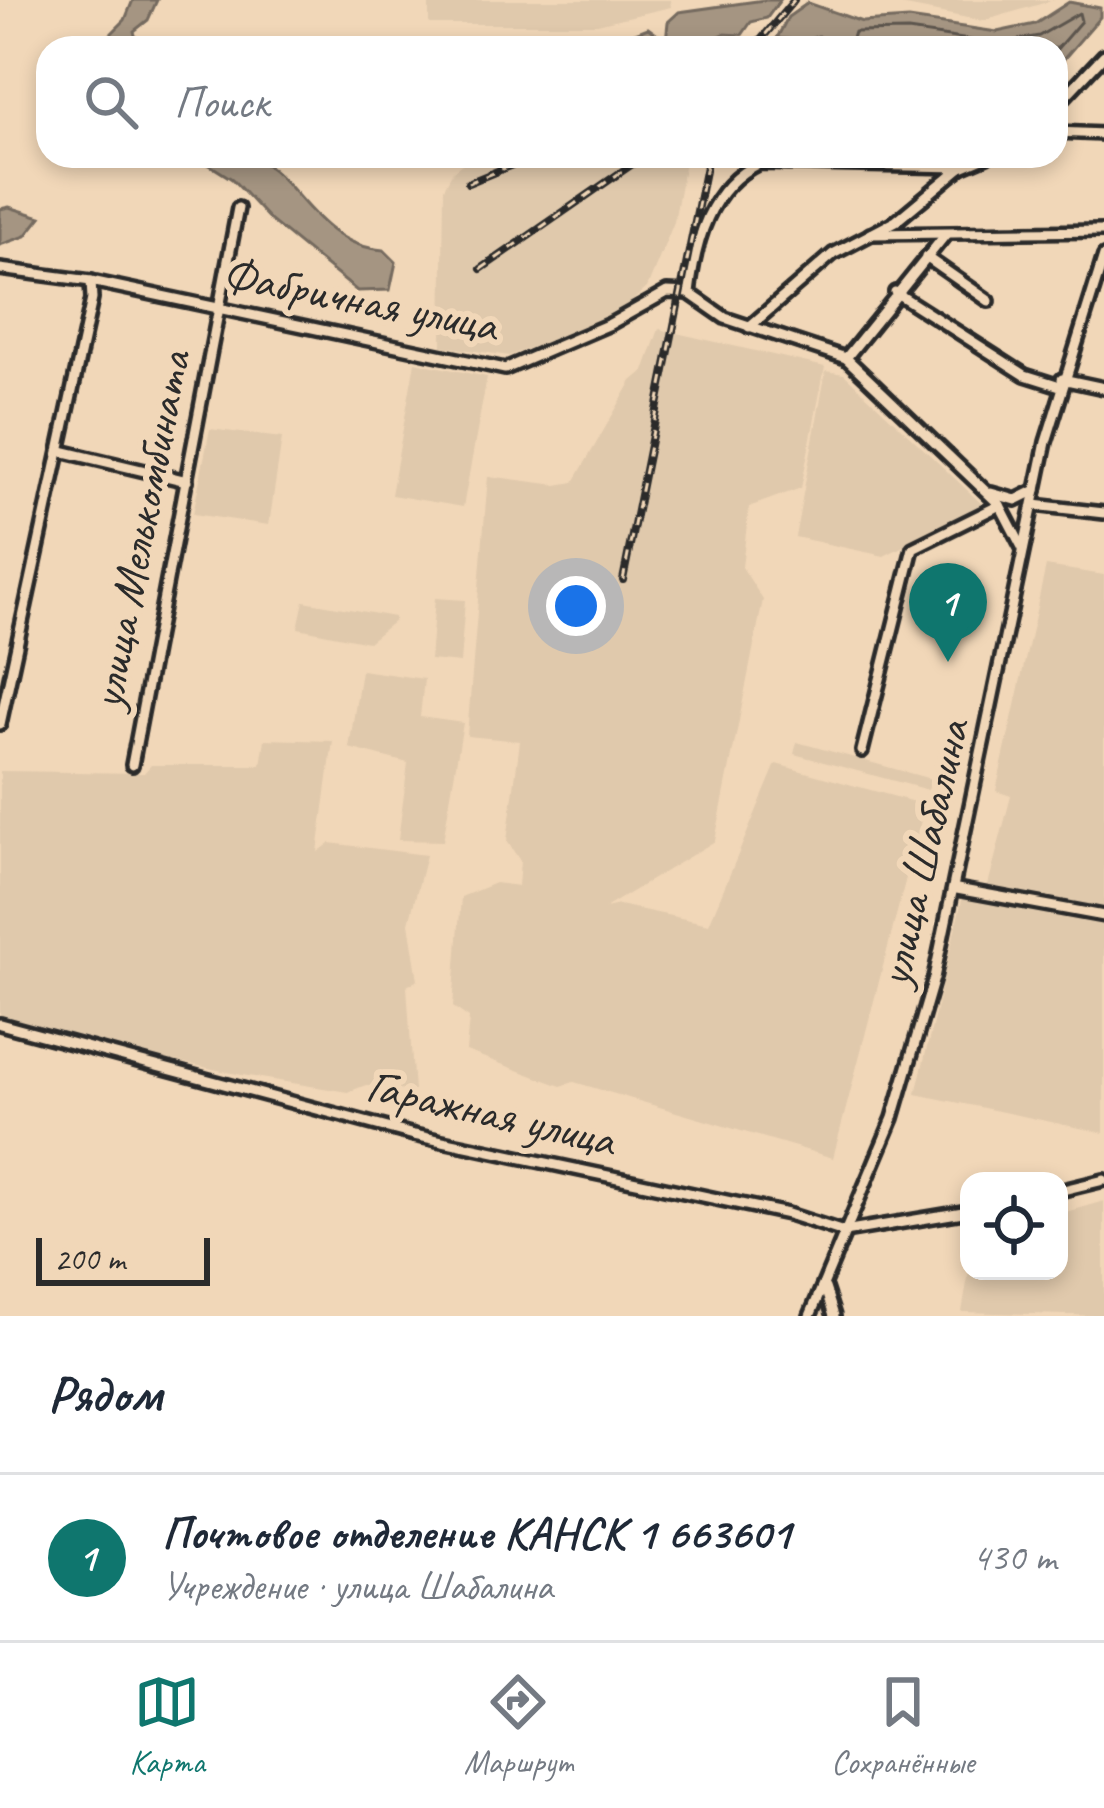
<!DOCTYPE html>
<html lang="ru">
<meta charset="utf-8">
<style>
:root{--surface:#fff;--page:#f6f6f7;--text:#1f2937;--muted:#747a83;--line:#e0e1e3;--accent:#0f766e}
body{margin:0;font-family:Caveat,sans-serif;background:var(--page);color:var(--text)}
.controls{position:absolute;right:36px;bottom:36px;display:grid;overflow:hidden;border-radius:24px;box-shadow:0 6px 18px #0003}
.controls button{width:108px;height:108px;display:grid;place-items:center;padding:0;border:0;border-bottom:3px solid var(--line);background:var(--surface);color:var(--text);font:60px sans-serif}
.scale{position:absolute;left:36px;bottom:30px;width:174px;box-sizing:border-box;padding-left:12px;border:6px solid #2b2b2b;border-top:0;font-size:33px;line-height:42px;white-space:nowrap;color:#2b2b2b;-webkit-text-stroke:9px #f1d7b8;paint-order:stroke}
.you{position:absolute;left:576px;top:606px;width:42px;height:42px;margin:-30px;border:9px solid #fff;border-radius:50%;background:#1a73e8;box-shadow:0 0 0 18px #1a73e833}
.badge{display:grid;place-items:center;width:78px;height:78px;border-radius:50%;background:var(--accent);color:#fff;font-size:39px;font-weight:700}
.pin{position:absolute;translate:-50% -99px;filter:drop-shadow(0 3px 6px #0008)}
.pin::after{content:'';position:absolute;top:63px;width:42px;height:36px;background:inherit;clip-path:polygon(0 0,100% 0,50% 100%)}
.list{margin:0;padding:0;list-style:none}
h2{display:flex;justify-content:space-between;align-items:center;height:156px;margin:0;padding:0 48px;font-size:51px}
h2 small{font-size:39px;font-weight:400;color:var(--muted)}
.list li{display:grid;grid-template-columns:78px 1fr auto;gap:36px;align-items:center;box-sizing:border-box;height:168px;padding:0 48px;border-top:3px solid var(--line)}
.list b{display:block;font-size:45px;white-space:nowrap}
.list p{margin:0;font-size:39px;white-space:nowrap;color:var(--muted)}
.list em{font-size:39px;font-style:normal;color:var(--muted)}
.icon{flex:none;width:66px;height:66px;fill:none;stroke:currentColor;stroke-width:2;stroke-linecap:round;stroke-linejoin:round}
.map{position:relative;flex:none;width:1104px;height:1316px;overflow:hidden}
.search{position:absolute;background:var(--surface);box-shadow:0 6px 18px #0003;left:36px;right:36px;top:36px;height:132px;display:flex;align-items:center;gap:30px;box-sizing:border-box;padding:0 42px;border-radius:36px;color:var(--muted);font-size:45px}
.sheet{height:324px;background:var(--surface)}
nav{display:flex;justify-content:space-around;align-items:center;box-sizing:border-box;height:168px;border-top:3px solid var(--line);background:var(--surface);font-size:33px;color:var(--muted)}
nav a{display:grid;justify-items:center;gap:6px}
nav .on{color:var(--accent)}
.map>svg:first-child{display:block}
.built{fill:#e0c9ac}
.water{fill:#a59582;stroke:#746b5f;stroke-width:3}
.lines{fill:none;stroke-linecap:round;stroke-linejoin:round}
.shore{stroke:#5c554e;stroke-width:3}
.minor-casing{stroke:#2b2b2b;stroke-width:18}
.minor{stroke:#f1d7b8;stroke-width:9}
.rail-casing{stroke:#2b2b2b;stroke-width:8}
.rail{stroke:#f1d7b8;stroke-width:3;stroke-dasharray:9;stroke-linecap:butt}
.labels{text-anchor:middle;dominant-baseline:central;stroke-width:12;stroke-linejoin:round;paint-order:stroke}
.street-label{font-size:48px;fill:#2b2b2b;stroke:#f1d7b8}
</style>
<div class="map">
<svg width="1104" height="1316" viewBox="0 0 1104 1316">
<rect width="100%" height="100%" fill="#f1d7b8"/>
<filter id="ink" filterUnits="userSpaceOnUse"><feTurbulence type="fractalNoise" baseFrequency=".00833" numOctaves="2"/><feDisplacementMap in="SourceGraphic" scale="24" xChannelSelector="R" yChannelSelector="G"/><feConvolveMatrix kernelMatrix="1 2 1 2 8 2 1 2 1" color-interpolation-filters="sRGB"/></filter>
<g filter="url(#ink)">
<!-- built -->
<g class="built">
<path d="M429,0H670L671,7L597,24H429Z"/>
<path d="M875,0H1054L983,21Z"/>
<path d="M472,156H686L674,222L647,288L616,315L509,356L442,346L444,188L453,171Z"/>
<path d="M659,329L825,367L801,488L749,507L742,567L763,600L715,841L605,908L619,905L709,924L776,764L925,805L833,1158L574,1082L561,1086L466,1051L469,1018L453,1007L461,897L495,883L518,886L520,861L507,841L520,741L467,736L488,476L557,485L574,482L632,381L644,371Z"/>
<path d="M415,362L487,377L463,507L391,495Z"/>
<path d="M826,371L844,374L984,506L884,556L795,537Z"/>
<path d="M210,429L282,438L269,525L193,514Z"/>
<path d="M1046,566L1104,575V908L987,889L1011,796L996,791Z"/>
<path d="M435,598L465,600L460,663L430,660Z"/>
<path d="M304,601L394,617V621L368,642L298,628Z"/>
<path d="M361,670L424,679L420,717L463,723L443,841L398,840L408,763L349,748Z"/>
<path d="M265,739L333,741L318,852L330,843L426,855L409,923L418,980L407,986L414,1091L366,1085L348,1092L242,1075L122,1050L0,1015V771L144,773L151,765H261Z"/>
<path d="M797,742L931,779L928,790L794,754Z"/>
<path d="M963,896L1104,921V1133L916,1094Z"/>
<path d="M1104,1201V1316L962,1312L969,1271H1059V1214Z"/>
</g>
<!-- water -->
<g class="water">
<path d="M133,0H157L148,20L134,31L138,48H97L125,20Z"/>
<path d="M764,0H780L767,18L751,22L742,35L724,34L691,48H597L648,28L666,41L668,22L679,12Z"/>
<path d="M1069,2L1100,8V17L1056,68V48H843L818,36L805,41L777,38L788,17L808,3L862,22L909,19L997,32L1035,24Z"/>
<path d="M206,156C218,156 233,154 245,156C294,164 310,245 384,250L396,262L390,290L357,291L271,221L232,179L205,162Z"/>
<path d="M9,207L41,217L26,236L0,245V209Z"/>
</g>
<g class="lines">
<!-- shore -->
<path class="shore" d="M849,48L854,32L908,31L997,44L1039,36L1079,13L1081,21L1056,50"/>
<defs>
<g id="minor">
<path d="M1056,106L1104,55"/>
<path d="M1056,132L1104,134"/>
<path d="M870,234L1104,231"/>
<path d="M926,257L989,301"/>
<path d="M0,269L91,281L505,369L610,324L667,292L689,293L725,318L846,358L1000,505L1023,549"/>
<path d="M895,292L1025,375L1060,386"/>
<path d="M689,293C695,242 709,187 759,163L961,167L987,156"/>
<path d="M749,327L833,254L896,221L961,167"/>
<path d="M846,358L946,234"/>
<path d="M1062,379L1104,388"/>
<path d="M61,451L187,481"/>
<path d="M991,493L1016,500L1036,490"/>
<path d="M1034,505L1104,513"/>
<path d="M0,724L92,299L91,281"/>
<path d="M862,751L913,548L1000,505"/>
<path d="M132,765L238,208"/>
<path d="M957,889L1104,916"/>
<path d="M0,1024L414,1135L788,1214L844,1232L969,1211"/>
<path d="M1059,1191L1104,1180"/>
<path d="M825,1288L834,1316"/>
<path d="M810,1316L893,1118L934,978L1046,442L1104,256"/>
</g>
</defs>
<!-- minor casing -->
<use href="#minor" class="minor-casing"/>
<!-- minor -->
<use href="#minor" class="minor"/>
<defs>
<g id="rail">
<path d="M754,48L794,0"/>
<path d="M468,183L534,156"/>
<path d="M481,269L644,156"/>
<path d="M623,580L708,156"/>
</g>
</defs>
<!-- rail casing -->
<use href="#rail" class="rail-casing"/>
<!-- rail -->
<use href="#rail" class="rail"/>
</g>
</g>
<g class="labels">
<!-- street labels -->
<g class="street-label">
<text transform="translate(360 299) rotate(11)">Фабричная улица</text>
<text transform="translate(140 530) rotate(-79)">улица Мелькомбината</text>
<text transform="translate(923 853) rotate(-77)">улица Шабалина</text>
<text transform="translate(491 1112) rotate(13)">Гаражная улица</text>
</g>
</g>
</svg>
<div class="controls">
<button><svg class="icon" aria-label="locate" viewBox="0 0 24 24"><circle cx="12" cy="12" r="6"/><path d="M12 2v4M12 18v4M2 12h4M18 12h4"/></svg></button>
</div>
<div class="scale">200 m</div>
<div class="you"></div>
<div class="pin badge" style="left:948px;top:662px">1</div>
<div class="search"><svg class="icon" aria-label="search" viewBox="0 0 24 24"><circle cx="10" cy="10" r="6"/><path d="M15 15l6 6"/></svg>Поиск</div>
</div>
<section class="sheet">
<h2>Рядом<small></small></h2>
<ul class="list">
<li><span class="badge">1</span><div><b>Почтовое отделение КАНСК 1 663601</b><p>Учреждение · улица Шабалина</p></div><em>430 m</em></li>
</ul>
</section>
<nav>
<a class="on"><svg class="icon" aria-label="map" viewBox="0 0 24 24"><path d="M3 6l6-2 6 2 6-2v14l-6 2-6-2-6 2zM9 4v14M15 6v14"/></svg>Карта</a>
<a><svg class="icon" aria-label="directions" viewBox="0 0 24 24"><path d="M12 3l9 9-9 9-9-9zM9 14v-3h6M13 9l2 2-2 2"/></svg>Маршрут</a>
<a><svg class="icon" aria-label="saved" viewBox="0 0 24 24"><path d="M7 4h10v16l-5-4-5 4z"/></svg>Сохранённые</a>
</nav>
